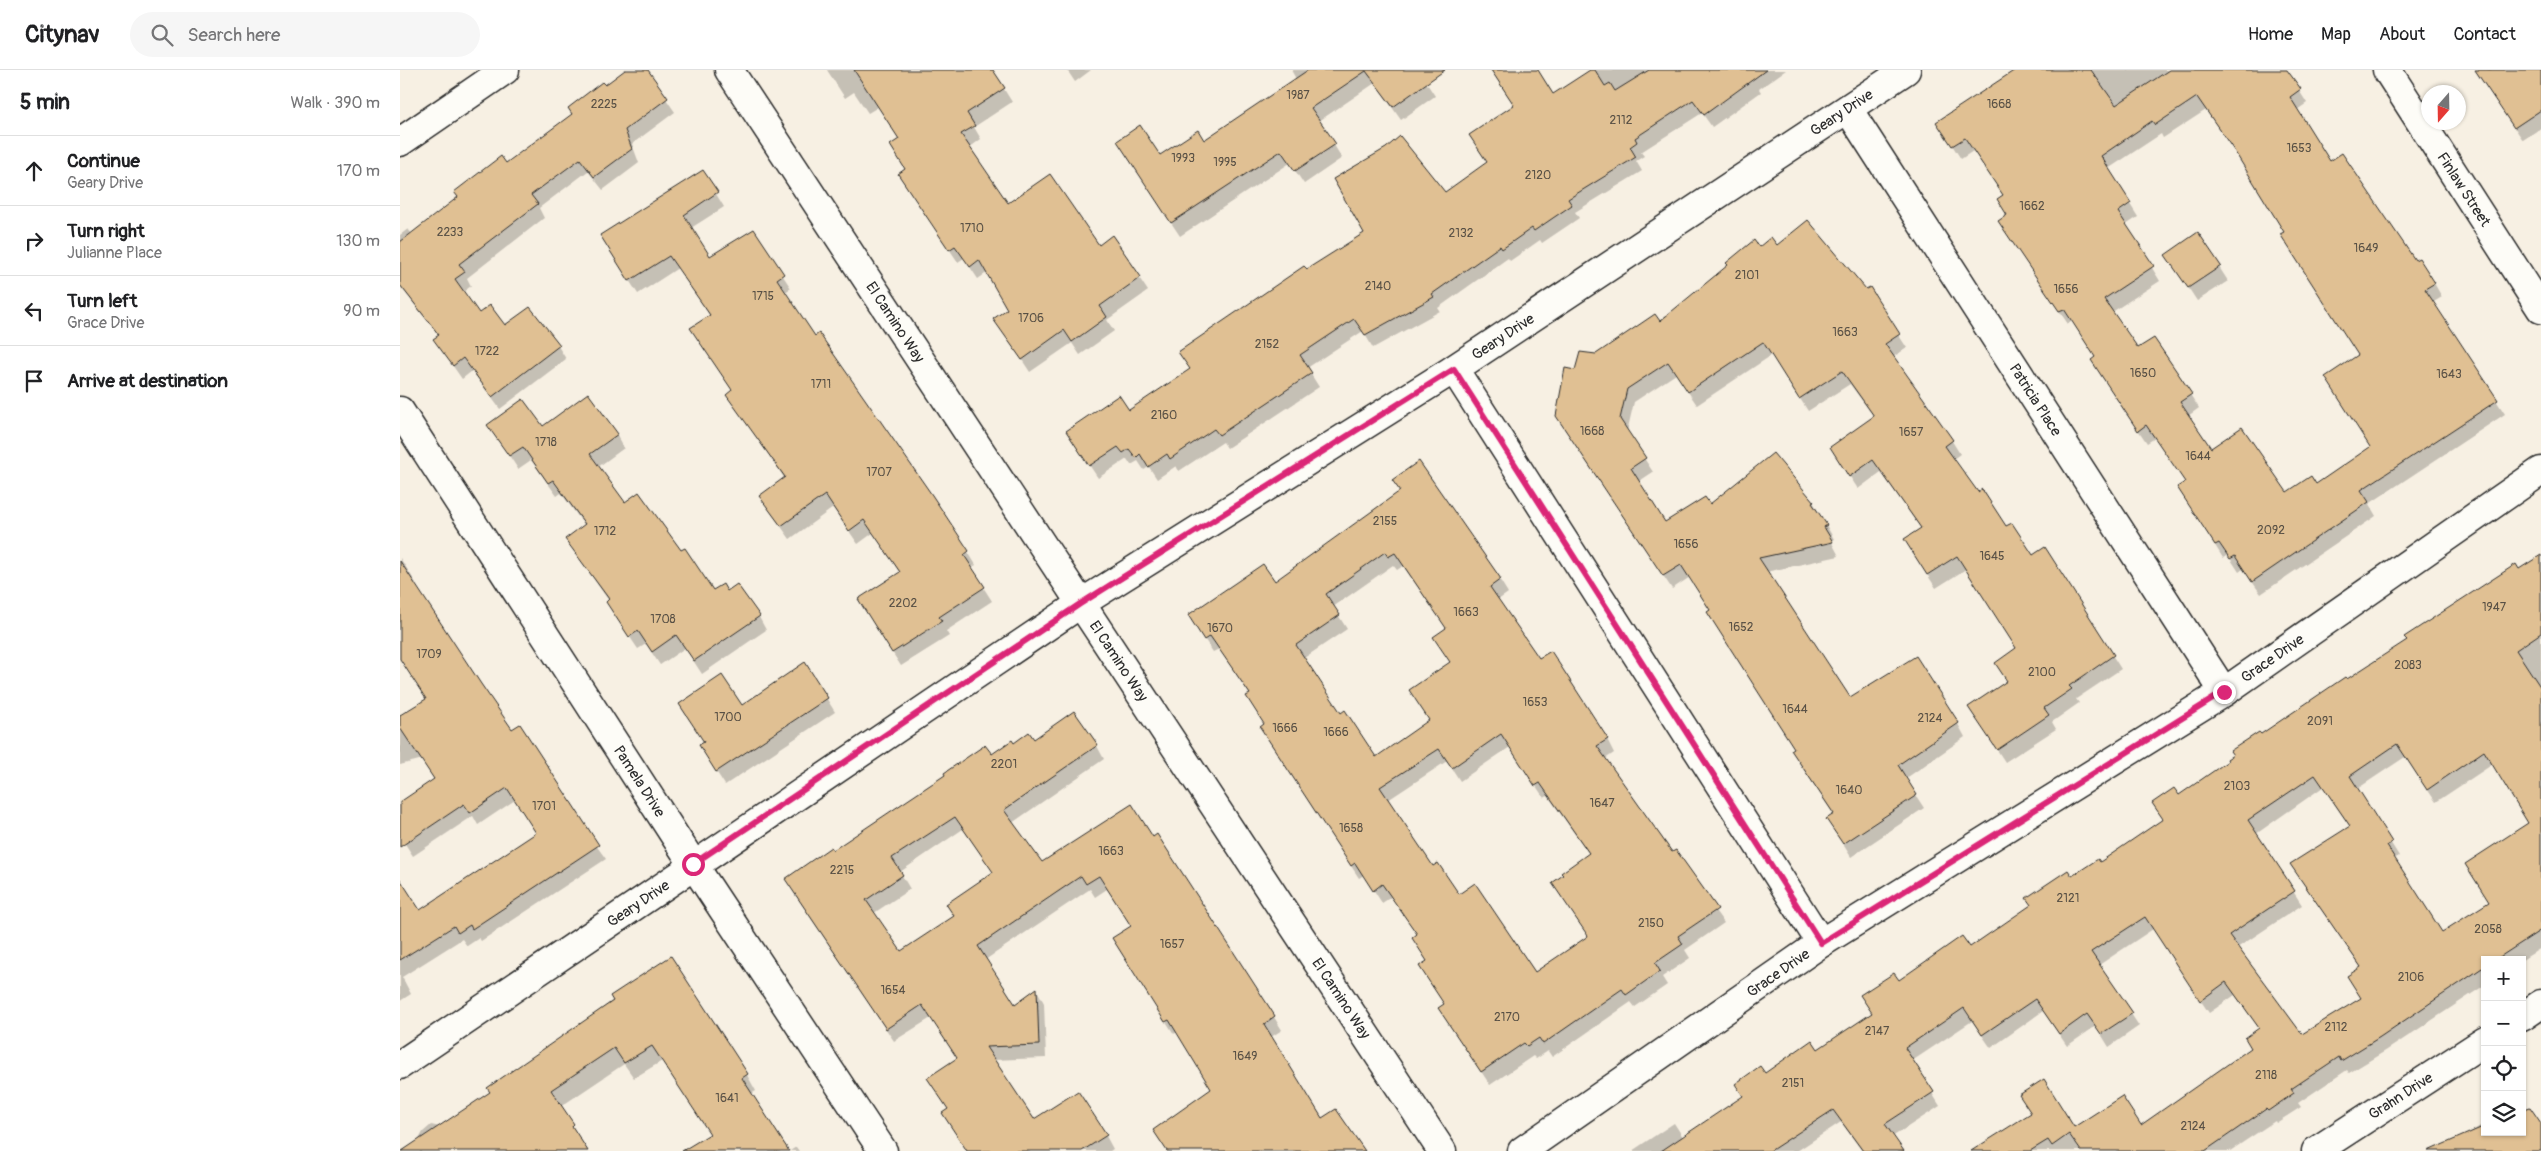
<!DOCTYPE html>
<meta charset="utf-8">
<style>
:root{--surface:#fff;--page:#f6f6f6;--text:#202124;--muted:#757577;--line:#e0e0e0}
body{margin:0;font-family:Pangolin,sans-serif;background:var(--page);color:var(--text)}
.controls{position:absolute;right:15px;bottom:15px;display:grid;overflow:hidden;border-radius:0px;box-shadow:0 1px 4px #0004}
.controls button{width:45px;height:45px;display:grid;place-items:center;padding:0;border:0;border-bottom:1px solid var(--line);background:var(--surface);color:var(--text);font:25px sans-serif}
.compass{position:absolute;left:2021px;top:15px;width:45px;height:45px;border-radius:50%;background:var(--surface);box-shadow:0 1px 4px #0004;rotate:200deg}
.stop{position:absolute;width:15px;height:15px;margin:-11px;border:4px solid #db2777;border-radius:50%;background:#fff}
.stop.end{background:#db2777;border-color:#fff;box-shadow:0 1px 5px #0008}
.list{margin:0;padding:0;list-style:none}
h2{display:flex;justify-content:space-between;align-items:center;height:65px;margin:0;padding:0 20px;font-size:21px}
h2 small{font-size:16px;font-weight:400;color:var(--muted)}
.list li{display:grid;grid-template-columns:32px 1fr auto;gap:15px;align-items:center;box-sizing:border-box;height:70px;padding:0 20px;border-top:1px solid var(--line)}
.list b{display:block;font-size:19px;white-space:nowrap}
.list p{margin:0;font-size:16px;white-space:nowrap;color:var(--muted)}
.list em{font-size:16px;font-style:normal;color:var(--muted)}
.icon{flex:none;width:28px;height:28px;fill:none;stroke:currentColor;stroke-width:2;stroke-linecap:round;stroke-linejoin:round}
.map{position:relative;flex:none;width:2141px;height:1081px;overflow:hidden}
header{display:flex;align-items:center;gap:30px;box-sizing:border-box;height:70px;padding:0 25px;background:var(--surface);border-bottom:1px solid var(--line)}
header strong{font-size:24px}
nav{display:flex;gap:28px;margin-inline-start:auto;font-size:18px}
.search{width:350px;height:45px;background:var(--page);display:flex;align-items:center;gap:12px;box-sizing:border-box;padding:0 18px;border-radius:28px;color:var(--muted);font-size:19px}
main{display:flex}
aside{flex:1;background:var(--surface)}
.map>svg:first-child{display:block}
.shadow{fill:#0003;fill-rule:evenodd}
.building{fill:#e0c093;stroke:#2b2b2b;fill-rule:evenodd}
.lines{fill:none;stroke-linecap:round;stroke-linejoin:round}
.street-casing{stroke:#2b2b2b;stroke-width:31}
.street{stroke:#fdfcf7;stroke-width:28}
.route{stroke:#db2777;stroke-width:6}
.labels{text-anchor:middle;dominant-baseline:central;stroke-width:4.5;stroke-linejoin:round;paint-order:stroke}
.number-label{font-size:12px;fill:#585045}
.street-label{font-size:15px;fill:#2b2b2b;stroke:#fdfcf7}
</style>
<header>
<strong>Citynav</strong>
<div class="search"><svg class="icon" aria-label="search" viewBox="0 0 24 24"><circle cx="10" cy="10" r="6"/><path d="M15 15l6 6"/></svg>Search here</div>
<nav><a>Home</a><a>Map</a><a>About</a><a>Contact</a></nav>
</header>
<main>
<aside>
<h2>5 min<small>Walk · 390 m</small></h2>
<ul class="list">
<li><svg class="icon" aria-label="ahead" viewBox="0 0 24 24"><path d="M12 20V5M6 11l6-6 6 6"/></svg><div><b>Continue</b><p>Geary Drive</p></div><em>170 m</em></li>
<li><svg class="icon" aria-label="right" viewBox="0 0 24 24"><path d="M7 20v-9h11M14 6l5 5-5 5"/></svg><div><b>Turn right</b><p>Julianne Place</p></div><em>130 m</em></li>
<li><svg class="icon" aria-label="left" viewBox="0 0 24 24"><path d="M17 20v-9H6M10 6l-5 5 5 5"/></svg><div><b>Turn left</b><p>Grace Drive</p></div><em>90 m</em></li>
<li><svg class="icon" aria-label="arrive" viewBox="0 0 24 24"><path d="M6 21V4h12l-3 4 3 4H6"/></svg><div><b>Arrive at destination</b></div></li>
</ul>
</aside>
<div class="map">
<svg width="2141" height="1081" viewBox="0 0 2141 1081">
<rect width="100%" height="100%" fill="#f7f0e3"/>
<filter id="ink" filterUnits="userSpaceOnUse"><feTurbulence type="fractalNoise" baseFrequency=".02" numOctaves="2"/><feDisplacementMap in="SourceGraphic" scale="10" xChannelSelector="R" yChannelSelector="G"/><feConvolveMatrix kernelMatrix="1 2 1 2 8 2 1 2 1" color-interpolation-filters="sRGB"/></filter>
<g filter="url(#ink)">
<!-- shadow -->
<g class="shadow">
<path d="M227,0H246L275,42L232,74L239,93L203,120L188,101L139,138L144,148L67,208L71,216L63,222L78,244L105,257L158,276L166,289L100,339L72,301L62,309L34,269L39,266L0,216V165L8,159L12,164L173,45Z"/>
<path d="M427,0H592L612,32L574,57L581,69L569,78L608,135L699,176L712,167L748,221L707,250L714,261L680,285L672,273L630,302L595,249L609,239L588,202L578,209L564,188L558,192L499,105L506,100L500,70L478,37L468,43L454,22L445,28Z"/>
<path d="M667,0H691L675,12Z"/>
<path d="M891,0H1018L1035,26L1001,50L975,13L919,51L942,88L904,114L890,93L780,166L726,85L759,86L804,72L896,9Z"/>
<path d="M1095,0H1136L1153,26L1192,0H1386L1359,19L1361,22L1312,57L1302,43L1241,82L1244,86L1236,91L1242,101L1175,142L1179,148L1142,173L1140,170L1110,191L1108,188L1038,238L1040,241L973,278L963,261L907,298L919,317L827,378L823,372L779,401L776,396L757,409L749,397L744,400L738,391L731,395L727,389L698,408L667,362L729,341L791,300L906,200L1045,124L1088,93L1115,36Z"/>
<path d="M1617,0H1886L1907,33L1897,40L1929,93L2034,213L2042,227L2032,233L2105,344L1969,434L1976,446L1861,524L1843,499L1839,502L1828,485L1823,488L1787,431L1786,413L1755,368L1747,373L1700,304L1696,288L1672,251L1668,254L1608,165V146L1604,126L1573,81L1561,89L1538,53ZM1806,40L1844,96L1959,285L1971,377L1916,415L1887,424L1811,380L1788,346L1799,338L1753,269L1738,280L1712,242L1760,211L1726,155L1738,147L1708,99L1761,64L1763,68Z"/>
<path d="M2075,0H2141V58L2123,70Z"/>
<path d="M302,101L324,137L291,158L310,188L353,161L391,218L384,223L531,426L568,482L576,495L571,498L592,531L546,561L549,566L501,596L467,543L500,503L473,463L458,474L433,438L390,469L360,427L385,409L328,325L333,321L310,246L278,198L238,224L209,179Z"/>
<path d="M1798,164L1828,211L1797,231L1767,185Z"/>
<path d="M1376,177L1466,221L1469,219L1507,278L1493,287L1552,371L1560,384L1553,389L1577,423L1632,487L1645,479L1721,599L1676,629L1679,633L1652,652L1656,659L1605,692L1569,637L1608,611L1617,579L1566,499L1536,518L1513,483L1521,459L1481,402L1458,419L1439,390L1474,347L1450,314L1408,341L1372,285L1297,335L1276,304L1234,332L1227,362L1253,402L1238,412L1265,454L1310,436L1413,432L1434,469L1431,471L1439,486L1366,502L1449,629L1558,654L1565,667L1505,709L1524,738L1451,787L1436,763L1434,745L1400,694L1396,679L1290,507L1272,519L1166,359L1176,301L1196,285L1259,253L1359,179Z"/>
<path d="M89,355L142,357L217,365L224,378L198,397L224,433L281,482L313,522L327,523L359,547L366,560L302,604L285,578L260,595L246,574L238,579L215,545L209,531L166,469L185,456L161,423L157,426L131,390L118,399Z"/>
<path d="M1001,422L1100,510L1108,523L1098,530L1139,590L1207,669L1214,683L1205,689L1324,853L1285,880L1290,888L1262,907L1267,915L1235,937L1231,932L1152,987L1148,981L1136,989L1133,986L1090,1015L1040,939L1045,935L1018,865L991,827L982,833L964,805L959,808L869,671L865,655L850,625L819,579L813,582L797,558L875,512ZM993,495L997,500L1003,496L1047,559L1034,567L1051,593L1010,620L1030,651L976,689L941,645L904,588L947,559L933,537ZM1110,677L1144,728L1148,726L1189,784L1164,806L1189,867L1134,904L1033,798L988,730L1047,691L1060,711Z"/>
<path d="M2141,486V878L2122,890H2085V915L1987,980L1949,1003L1947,1000L1898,1033L1901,1037L1876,1053L1875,1051L1830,1081H1593L1632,1044L1621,1026L1674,1058L1740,1056L1852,978L1860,959L1835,925L1809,943L1753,859L1699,895L1739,956L1709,977L1696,956L1667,976L1643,941L1591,978L1572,951L1512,991L1540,1036L1492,1067L1501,1081H1462L1441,1052L1397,1081H1232L1274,1053L1283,1067L1344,1027L1365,1005L1418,981L1473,944L1498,912L1570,879L1672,808L1700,794L1764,750L1754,734L1778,726L1830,692L1860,665ZM2005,687L2036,732L2093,694L2129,754L2090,833L2042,864L1994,789L1999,786L1957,719ZM1923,717L1950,757L1900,808L1961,898L1962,928L1901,965L1837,878L1902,835L1856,764Z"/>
<path d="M0,488L16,513L14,515L106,652L206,789L81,871L79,868L67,876L62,869L2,907L11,924L0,931V839L19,842L137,764L115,730L78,755L73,746L13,786L0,766V733L92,671L0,695V647L27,629L0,589Z"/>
<path d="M405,594L435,642L325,715L308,689L305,673L342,636Z"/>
<path d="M634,671L697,676L704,689L612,753L642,794L757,765L874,947L882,960L871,967L922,1050L962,1081H767L813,1019L777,962L774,964L721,881L732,856L707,819L695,827L690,819L585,890L615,936L637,920L644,933L646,988L593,990L634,1051L706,1066L713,1079L710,1081H567L549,1040L558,989L531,948L494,971L394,823L433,782L591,686L614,674ZM563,759L594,803L555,847L501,883L474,843L510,819L500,802Z"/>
<path d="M270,887L347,1005L356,1021L351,1024L388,1081H317L311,1065L262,991L234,1008L224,994L160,1037L188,1081H18L17,1073L23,1062L31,1055L40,1057L91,1022Z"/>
<path d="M2085,1053V1062H2122L2141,1056V1081H2041Z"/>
<path d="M396,1077L399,1081H390Z"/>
</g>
<!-- building -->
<g class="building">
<path d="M225,0H248L268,28L225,60L232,79L194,107L180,89L131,125L138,134L59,194L65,202L55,209L79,243L90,235L105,255L130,237L160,275L92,327L63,288L53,296L33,269L39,265L0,215V172L58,127L54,122L101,86L106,93L172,44L168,38L202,12L205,15Z"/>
<path d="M454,0H593L605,18L567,43L575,56L561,64L608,133L650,104L699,175L712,165L741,207L700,236L707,247L672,272L664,260L622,290L593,249L607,239L579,190L570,197L555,176L549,180L498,104L505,99L490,75L499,69Z"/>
<path d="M908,0H1045L993,37L966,1L911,38L936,74L895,101L881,81L771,153L717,71L740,55L760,85L798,60L804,70Z"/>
<path d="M1091,0H1138L1153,24L1190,0H1195L1205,16L1210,13L1215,21L1249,0H1366L1304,45L1293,30L1235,68L1237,72L1230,77L1236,87L1168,129L1172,135L1134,161L1132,158L1102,179L1100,176L1032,224L1034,227L965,265L954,249L900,285L912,303L819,365L814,359L770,389L767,384L748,397L740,384L736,388L729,379L723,383L718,377L689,396L666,361L719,325L729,340L790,299L778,282L904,196L907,199L964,163L933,109L986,78L1000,66L1045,122L1087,92L1069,65L1114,35Z"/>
<path d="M1615,0H1691L1716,35L1769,0H1887L1901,19L1890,27L1930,91L1942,83L2015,190L2019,188L2035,213L2025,219L2098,330L1961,420L1969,432L1852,512L1835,486L1830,489L1819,473L1815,475L1777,417L1785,412L1746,355L1738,361L1691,290L1695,287L1664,239L1659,241L1598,151L1607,145L1597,129L1603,125L1565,68L1552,76L1536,52ZM1797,27L1835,82L1884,162L1880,164L1958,285L1925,307L1970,377L1916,414L1911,406L1887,422L1842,357L1811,378L1780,332L1792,324L1754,268L1738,278L1704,229L1754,196L1718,142L1731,133L1701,86L1752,51L1755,55Z"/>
<path d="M2075,0H2141V40L2114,58Z"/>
<path d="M303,100L318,122L284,145L310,186L354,159L384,204L377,209L415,266L419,263L532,425L569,481L564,485L585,517L539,547L542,551L492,583L458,529L500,502L464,450L449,461L425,425L381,456L359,426L385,407L326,325L332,320L290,258L310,245L269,186L229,211L200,165Z"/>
<path d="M1408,150L1466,219L1470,217L1500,264L1485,274L1553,370L1545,376L1578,422L1582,419L1606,456L1612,453L1633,485L1645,477L1714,585L1669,616L1672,619L1644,638L1649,645L1597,680L1568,637L1607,611L1595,593L1616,578L1557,486L1527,505L1504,469L1521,458L1473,390L1449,407L1430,377L1474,346L1442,301L1399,329L1363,272L1288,322L1268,292L1227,319L1220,349L1246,388L1231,398L1265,452L1305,427L1310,434L1373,383L1414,432L1412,433L1427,455L1424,457L1433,472L1359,488L1450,627L1516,586L1559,653L1498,695L1517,725L1443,774L1426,749L1434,744L1391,680L1394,678L1307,542L1310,540L1281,495L1263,506L1156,346L1165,298L1175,300L1180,282L1196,284L1255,244L1260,251L1328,195L1326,193L1354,170L1359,177L1371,167L1377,175Z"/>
<path d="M1798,162L1821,196L1788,218L1765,185Z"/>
<path d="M188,323L218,364L190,384L225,432L239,422L281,480L285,478L313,520L323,514L327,521L337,514L360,546L294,591L276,565L252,582L238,561L229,567L206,532L209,529L165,469L185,454L153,410L148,413L123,377L109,386L87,355L123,329L143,356Z"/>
<path d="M1019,391L1101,509L1090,517L1139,588L1151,581L1208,669L1197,676L1272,782L1276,780L1318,839L1278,866L1283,874L1255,893L1260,901L1226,925L1222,919L1143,974L1139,968L1127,976L1124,973L1081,1002L1038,938L1044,934L1019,896L1027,891L1012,868L1017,864L982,814L973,821L955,793L951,796L860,657L864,654L846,626L850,624L810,566L804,570L788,545L863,494L875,511L1000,421L992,410ZM985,482L988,487L995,483L1046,558L1033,567L1050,592L1009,620L1029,650L976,687L945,640L941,643L896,575L940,545L926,524ZM1101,664L1135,716L1140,713L1189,783L1161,803L1163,805L1152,813L1188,866L1135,902L1075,813L1059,824L1038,793L1033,796L980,717L1039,679L1052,698Z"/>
<path d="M2141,485V563L2116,580L2141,618V860L2095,890H2085V896L1980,967L1941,991L1939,987L1891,1019L1894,1023L1868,1041L1866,1039L1805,1081H1681L1669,1064L1652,1076L1648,1070L1630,1081H1571L1631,1043L1619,1025L1644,1009L1674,1057L1722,1026L1741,1055L1851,978L1845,968L1859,958L1826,912L1800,931L1745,847L1691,882L1733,943L1701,964L1687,944L1659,964L1635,929L1582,965L1564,938L1505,978L1534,1022L1485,1054L1504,1081H1463L1433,1040L1370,1081H1261L1343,1026L1335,1014L1360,996L1365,1003L1412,970L1418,979L1472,943L1460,925L1494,903L1499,910L1562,866L1570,877L1631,835L1626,828L1668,800L1672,806L1698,789L1700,792L1763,749L1752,733L1774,718L1779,725L1828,691L1827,689L1833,685L1830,681L1859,662L1861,664L1945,607L1947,609L2007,570L2004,567L2116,494L2119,499ZM1997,674L2027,720L2084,681L2128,753L2065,794L2089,832L2042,862L1987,776L1992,772L1950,706ZM1915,705L1950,756L1890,794L1961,897L1947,906L1961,928L1902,964L1829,865L1895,821L1848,750Z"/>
<path d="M0,491L81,614L112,659L120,654L199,775L72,859L70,855L58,863L54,856L0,890V809L20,840L136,763L107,718L70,743L64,734L0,777V732L34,709L0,658V645L26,629L0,589Z"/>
<path d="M405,592L428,628L316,702L299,675L304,672L279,634L322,605L342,635Z"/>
<path d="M674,641L698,675L604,740L642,792L732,734L753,767L757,764L875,946L864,954L922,1048L936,1039L965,1081H767L753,1060L811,1019L769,950L765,952L712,868L731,856L699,806L686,814L681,806L578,876L615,934L637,918L639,975L586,977L634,1049L678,1021L707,1065L682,1081H567L542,1043L548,1039L527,1008L557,988L522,935L486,959L385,809L431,777L433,780L545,705L544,703L585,675L592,684L612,670L614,673L629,662L634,669ZM555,747L593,802L546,834L554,846L501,881L466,830L503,805L492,788Z"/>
<path d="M271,886L348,1004L342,1008L389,1081H282L310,1064L252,976L224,993L214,978L151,1020L174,1054L172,1056L188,1081H2L90,1022L87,1018L213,931L210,926Z"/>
<path d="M2130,1037L2141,1053V1081H2028L2085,1056V1062H2122V1040Z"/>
</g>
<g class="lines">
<defs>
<g id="street">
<path id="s1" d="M329,0L1042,1081"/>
<path id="s2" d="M1987,0L2141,239"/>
<path id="s3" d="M1448,39L1824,622"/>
<path d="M0,72L105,0"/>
<path d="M1054,299L1421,873"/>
<path id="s4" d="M0,341L293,794L483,1081"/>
<path d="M2122,947L2141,934"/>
<path id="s5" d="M0,995L680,534L1054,299L1506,0"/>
<path id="s6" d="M1122,1081L1421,873L1824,622L2141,401"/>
<path id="s7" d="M1916,1081L2085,971"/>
</g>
</defs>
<!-- street casing -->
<use href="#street" class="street-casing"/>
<!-- street -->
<use href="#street" class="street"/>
</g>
</g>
<g class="lines" filter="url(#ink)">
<!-- route -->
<path class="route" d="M293,794L680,534L1054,299L1421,873L1824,622"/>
</g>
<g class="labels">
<!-- number labels -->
<g class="number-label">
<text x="898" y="25">1987</text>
<text x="204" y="34">2225</text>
<text x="1599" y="34">1668</text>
<text x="1221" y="50">2112</text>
<text x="1899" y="78">1653</text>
<text x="783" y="88">1993</text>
<text x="825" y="92">1995</text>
<text x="1138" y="105">2120</text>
<text x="1632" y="136">1662</text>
<text x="572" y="158">1710</text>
<text x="50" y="162">2233</text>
<text x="1061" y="163">2132</text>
<text x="1966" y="178">1649</text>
<text x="1347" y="205">2101</text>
<text x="978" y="216">2140</text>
<text x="1666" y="219">1656</text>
<text x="363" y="226">1715</text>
<text x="631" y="248">1706</text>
<text x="1445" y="262">1663</text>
<text x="867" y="274">2152</text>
<text x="87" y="281">1722</text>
<text x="1743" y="303">1650</text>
<text x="2049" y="304">1643</text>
<text x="421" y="314">1711</text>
<text x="764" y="345">2160</text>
<text x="1192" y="361">1668</text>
<text x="1511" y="362">1657</text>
<text x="146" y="372">1718</text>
<text x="1798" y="386">1644</text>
<text x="479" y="402">1707</text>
<text x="985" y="451">2155</text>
<text x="1871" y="460">2092</text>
<text x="205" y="461">1712</text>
<text x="1286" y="474">1656</text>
<text x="1592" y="486">1645</text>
<text x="503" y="533">2202</text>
<text x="2094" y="537">1947</text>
<text x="1066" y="542">1663</text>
<text x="263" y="549">1708</text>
<text x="1341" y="557">1652</text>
<text x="820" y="558">1670</text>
<text x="29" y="584">1709</text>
<text x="2008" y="595">2083</text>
<text x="1642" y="602">2100</text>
<text x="1135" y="632">1653</text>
<text x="1395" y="639">1644</text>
<text x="328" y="647">1700</text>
<text x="1530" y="648">2124</text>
<text x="1920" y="651">2091</text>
<text x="885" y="658">1666</text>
<text x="936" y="662">1666</text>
<text x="604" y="694">2201</text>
<text x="1837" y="716">2103</text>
<text x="1449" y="720">1640</text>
<text x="1202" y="733">1647</text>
<text x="144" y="736">1701</text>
<text x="951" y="758">1658</text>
<text x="711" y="781">1663</text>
<text x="442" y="800">2215</text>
<text x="1668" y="828">2121</text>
<text x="1251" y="853">2150</text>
<text x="2088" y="859">2058</text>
<text x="772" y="874">1657</text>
<text x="2011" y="907">2106</text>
<text x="493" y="920">1654</text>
<text x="1107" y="947">2170</text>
<text x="1936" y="957">2112</text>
<text x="1477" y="961">2147</text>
<text x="845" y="986">1649</text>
<text x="1866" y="1005">2118</text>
<text x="1393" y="1013">2151</text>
<text x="327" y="1028">1641</text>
<text x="1793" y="1056">2124</text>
</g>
<!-- street labels -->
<g class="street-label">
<text stroke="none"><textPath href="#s5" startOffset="1728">Geary Drive</textPath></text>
<text stroke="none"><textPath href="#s2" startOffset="142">Finlaw Street</textPath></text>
<text stroke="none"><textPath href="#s1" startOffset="302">El Camino Way</textPath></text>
<text stroke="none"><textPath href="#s5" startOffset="1322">Geary Drive</textPath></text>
<text stroke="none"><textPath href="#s3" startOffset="346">Patricia Place</textPath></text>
<text stroke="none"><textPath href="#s6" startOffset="898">Grace Drive</textPath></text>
<text stroke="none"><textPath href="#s1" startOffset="708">El Camino Way</textPath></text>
<text stroke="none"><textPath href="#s4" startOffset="441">Pamela Drive</textPath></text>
<text stroke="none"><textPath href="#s5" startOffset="288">Geary Drive</textPath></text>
<text stroke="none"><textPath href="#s6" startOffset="312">Grace Drive</textPath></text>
<text stroke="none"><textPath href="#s1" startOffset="1112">El Camino Way</textPath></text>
<text stroke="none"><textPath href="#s7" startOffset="101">Grahn Drive</textPath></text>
</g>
</g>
</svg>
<div class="controls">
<button>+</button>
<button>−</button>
<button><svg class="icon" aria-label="locate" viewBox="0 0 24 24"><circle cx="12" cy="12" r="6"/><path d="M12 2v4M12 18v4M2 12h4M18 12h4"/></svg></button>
<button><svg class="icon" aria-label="layers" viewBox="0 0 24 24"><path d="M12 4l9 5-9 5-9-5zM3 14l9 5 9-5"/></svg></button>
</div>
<svg class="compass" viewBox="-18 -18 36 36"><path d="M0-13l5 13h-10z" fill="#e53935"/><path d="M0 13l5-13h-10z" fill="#757577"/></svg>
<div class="stop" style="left:293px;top:794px"></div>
<div class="stop end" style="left:1824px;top:622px"></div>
</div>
</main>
